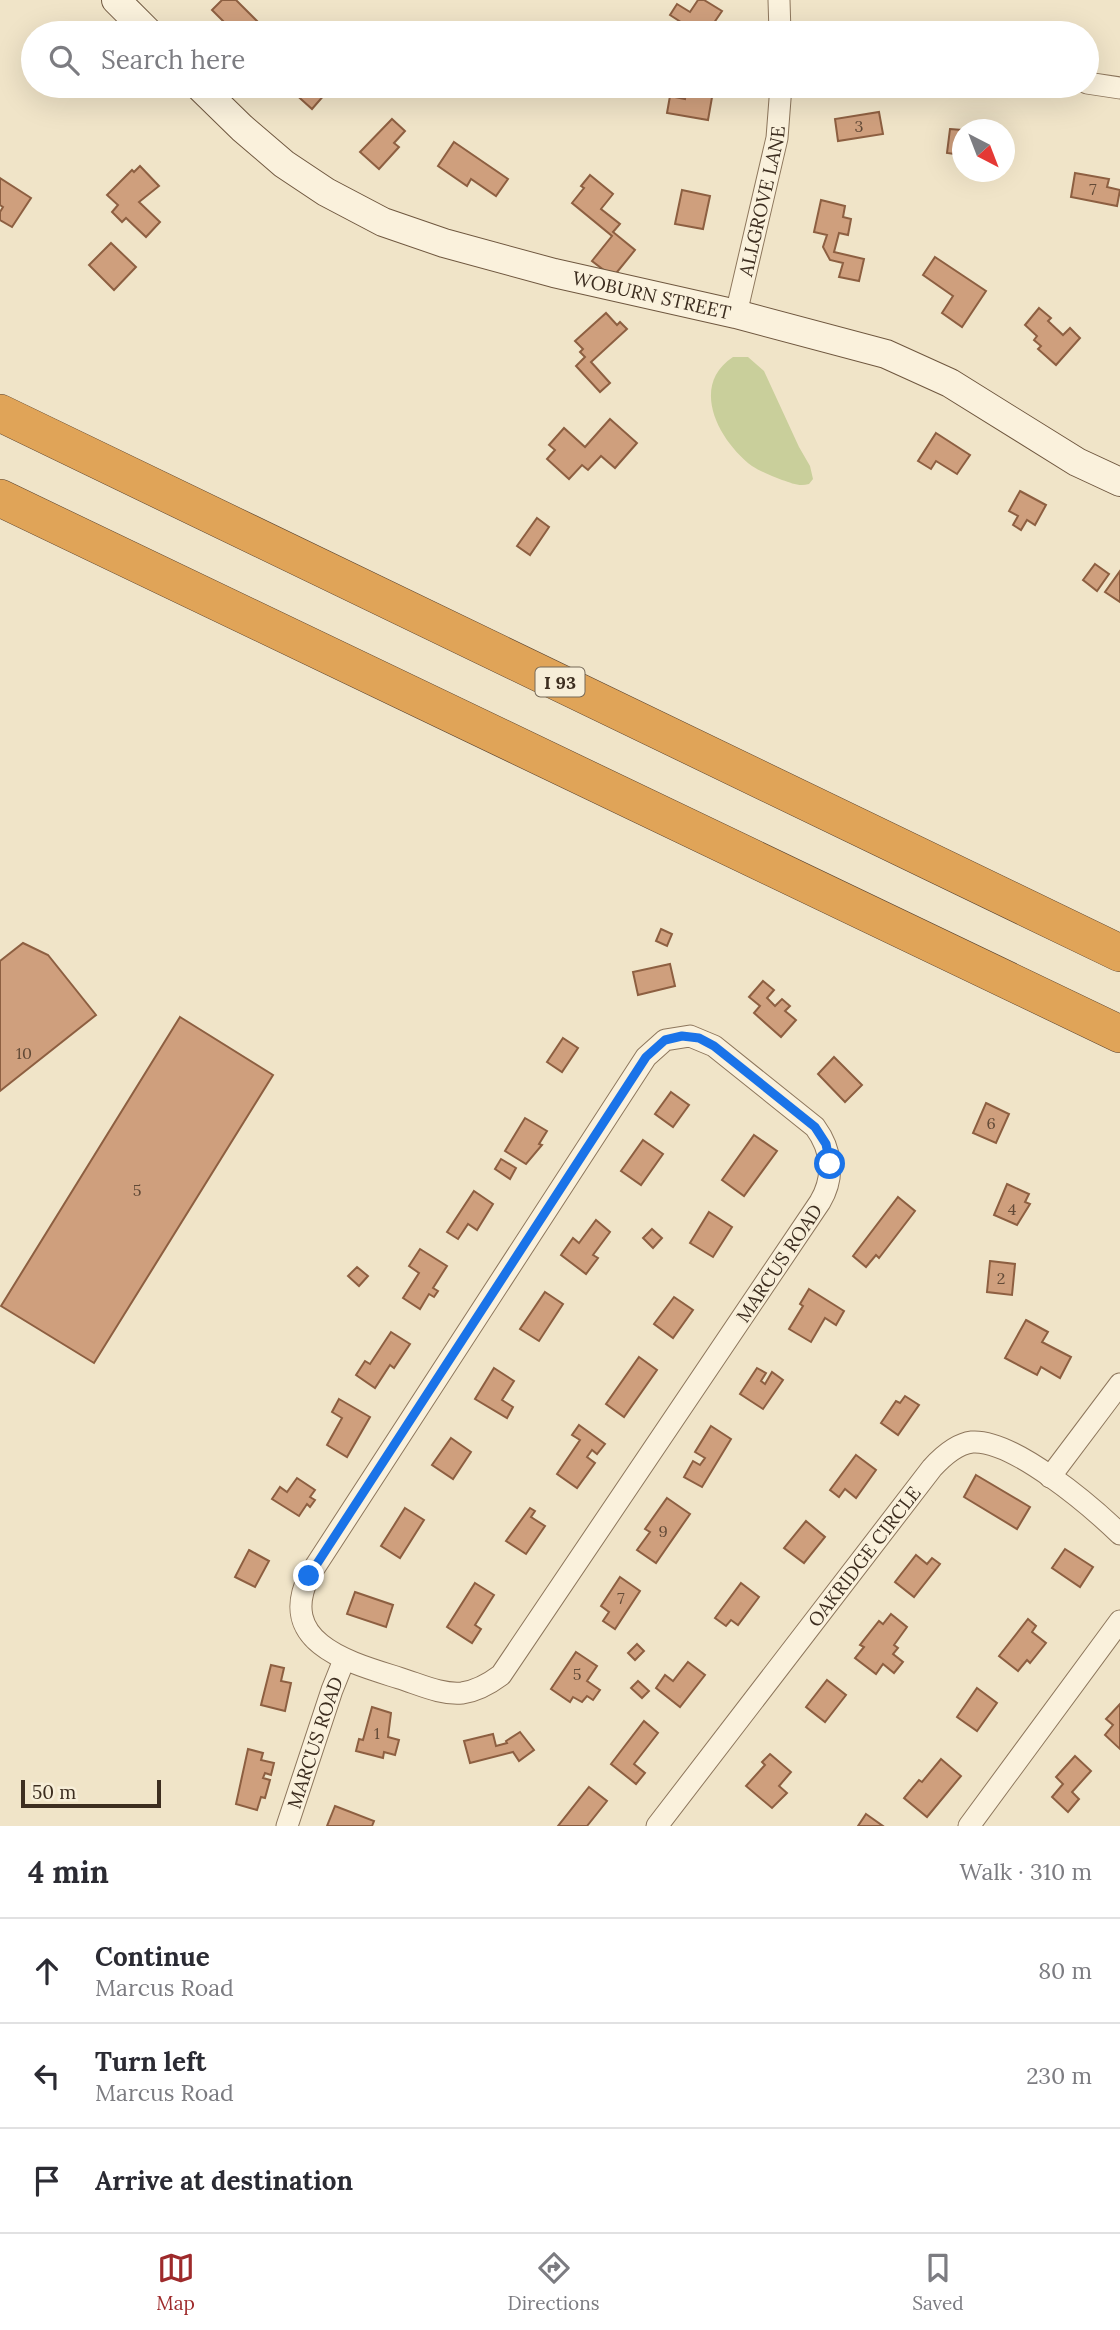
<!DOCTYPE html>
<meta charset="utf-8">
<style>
:root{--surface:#fff;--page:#f7f7f7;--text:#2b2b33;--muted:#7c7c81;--line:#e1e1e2;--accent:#9e2a2b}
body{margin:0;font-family:Lora,serif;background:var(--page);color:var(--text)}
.compass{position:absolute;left:952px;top:119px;width:63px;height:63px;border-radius:50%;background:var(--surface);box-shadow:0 7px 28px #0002;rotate:138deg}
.scale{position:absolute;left:21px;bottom:18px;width:140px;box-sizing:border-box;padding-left:7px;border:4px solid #3d2e20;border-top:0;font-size:19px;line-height:24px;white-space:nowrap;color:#3d2e20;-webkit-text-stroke:5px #f7eed8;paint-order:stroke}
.stop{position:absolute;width:21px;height:21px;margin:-16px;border:5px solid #1a73e8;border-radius:50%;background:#fff}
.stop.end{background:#1a73e8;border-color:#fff;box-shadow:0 2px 7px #0008}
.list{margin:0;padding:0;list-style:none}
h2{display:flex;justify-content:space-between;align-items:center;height:91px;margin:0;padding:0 28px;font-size:30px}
h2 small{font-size:23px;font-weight:400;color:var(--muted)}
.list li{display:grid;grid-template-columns:46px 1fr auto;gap:21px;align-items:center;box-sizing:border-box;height:105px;padding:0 28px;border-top:2px solid var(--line)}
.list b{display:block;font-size:26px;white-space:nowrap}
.list p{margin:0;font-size:23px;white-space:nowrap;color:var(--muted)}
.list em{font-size:23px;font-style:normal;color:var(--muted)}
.icon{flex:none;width:38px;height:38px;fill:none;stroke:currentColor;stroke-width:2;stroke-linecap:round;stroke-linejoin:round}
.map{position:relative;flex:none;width:1120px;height:1826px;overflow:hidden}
.search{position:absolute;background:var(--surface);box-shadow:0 7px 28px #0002;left:21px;right:21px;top:21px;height:77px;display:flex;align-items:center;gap:18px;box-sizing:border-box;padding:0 24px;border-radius:38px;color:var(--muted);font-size:26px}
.sheet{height:406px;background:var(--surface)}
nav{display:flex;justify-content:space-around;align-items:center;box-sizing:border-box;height:98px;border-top:2px solid var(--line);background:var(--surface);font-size:19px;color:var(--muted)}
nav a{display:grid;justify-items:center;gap:4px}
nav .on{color:var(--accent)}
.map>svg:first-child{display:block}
.green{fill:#c9cf9b}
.building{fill:#cf9f7d;stroke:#8d5f41;stroke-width:2}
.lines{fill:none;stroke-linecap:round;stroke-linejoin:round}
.street-casing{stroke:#8d765c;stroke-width:23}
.secondary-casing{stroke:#6f573f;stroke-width:30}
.highway-casing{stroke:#5b4430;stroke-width:38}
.street{stroke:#faf1dc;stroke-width:21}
.secondary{stroke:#faf1dc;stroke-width:28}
.highway{stroke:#e0a458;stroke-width:37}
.route{stroke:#1a73e8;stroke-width:9}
.labels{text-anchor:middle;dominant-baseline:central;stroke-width:5;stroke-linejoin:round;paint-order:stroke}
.number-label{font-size:16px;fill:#624a37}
.shield{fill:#f7eed8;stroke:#756857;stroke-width:2}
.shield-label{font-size:18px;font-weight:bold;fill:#3d2e20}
.street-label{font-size:19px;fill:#3d2e20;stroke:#f7eed8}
</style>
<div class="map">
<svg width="1120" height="1826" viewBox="0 0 1120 1826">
<rect width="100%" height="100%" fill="#f0e4c8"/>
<!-- green -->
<path class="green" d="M733,357H748L764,371L799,447L810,466L813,479L809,484C799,487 792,483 782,480C772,476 761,472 752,466C719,441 689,386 733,357Z"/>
<!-- building -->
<g class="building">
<path d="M222,0H236L269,33H235L212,10Z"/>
<path d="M698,0H704L722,11L707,33H698L670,15L677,4L690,12Z"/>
<path d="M298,86H332L312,109L293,92Z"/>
<path d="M687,86H714L708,120L667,113L670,96L685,99Z"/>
<path d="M879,112L883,134L838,141L835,119Z"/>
<path d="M392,119L405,131L394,143L399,147L379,169L360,152Z"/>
<path d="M950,129L962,130V155L947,153Z"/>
<path d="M454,142L508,179L496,196L471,179L467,186L438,166Z"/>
<path d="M140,166L159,186L139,202L160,222L146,237L126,218L122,222L112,212L118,205L107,195L132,170L134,172Z"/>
<path d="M1075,173L1109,179L1107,187L1120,190L1117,206L1071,197Z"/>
<path d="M590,175L613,194L601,209L620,224L613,232L635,250L613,277L592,261L612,236L572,203L584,188L581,186Z"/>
<path d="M0,178L31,198L12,227L0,220V212L3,207L0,205Z"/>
<path d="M682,190L710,196L703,229L675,224Z"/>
<path d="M821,200L845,206L843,217L851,219L848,235L839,233L834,252L864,259L859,281L839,277L843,263L830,260L823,247L827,235L814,232Z"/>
<path d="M111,243L136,267L114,290L89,265Z"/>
<path d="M935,257L986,291L962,327L942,313L953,296L923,275Z"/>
<path d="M1039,308L1051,318L1048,321L1063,335L1070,328L1080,338L1056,365L1038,349L1041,346L1034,340L1037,336L1025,325Z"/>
<path d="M606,313L617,325L620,322L627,329L591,362L610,383L600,392L576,366L585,357L580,352L583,349L575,341Z"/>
<path d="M610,419L637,443L615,468L601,456L588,470L582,465L569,479L547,459L555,450L549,445L564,428L585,447Z"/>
<path d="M936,433L970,455L957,474L936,461L931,469L918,461Z"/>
<path d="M1020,491L1046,505L1035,525L1027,520L1021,530L1013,525L1018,516L1009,511Z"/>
<path d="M537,518L549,527L530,555L517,546Z"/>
<path d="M1095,564L1109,574L1097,591L1083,580Z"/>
<path d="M1120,571V602L1105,592Z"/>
<path d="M661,929L672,934L667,946L656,941Z"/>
<path d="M23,943L48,955L96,1015L0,1091V961Z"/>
<path d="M670,964L675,986L638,995L633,972Z"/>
<path d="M763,981L774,990L767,998L775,1006L782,999L790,1006L785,1011L796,1020L781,1037L754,1013L760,1006L749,997Z"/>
<path d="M180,1017L273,1075L94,1363L1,1306Z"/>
<path d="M563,1038L578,1048L562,1072L547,1062Z"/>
<path d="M834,1057L862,1085L845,1102L818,1074Z"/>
<path d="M671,1092L689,1105L673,1127L655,1114Z"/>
<path d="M986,1103L1009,1114L996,1143L973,1133Z"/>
<path d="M525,1118L547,1131L539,1144L542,1145L526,1164L505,1151Z"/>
<path d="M754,1135L777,1151L744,1196L722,1180Z"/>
<path d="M643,1140L663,1154L641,1185L621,1171Z"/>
<path d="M501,1159L516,1168L510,1179L495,1169Z"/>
<path d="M1007,1184L1029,1194L1025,1202L1030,1204L1017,1225L994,1215Z"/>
<path d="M474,1191L493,1204L477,1230L468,1224L458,1239L447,1232Z"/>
<path d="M898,1197L915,1211L879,1258L876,1255L866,1267L853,1256Z"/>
<path d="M709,1212L732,1227L713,1257L690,1243Z"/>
<path d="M596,1220L610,1232L593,1255L598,1258L586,1274L561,1255L573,1238L579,1243Z"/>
<path d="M652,1229L662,1238L653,1248L643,1238Z"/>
<path d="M420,1249L447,1266L433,1288L438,1291L434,1297L429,1294L420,1309L403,1298L419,1273L409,1266Z"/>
<path d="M990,1261L1015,1264L1012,1295L987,1292Z"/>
<path d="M357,1267L368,1276L359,1286L348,1276Z"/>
<path d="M809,1289L844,1311L836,1325L825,1318L811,1342L789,1329L803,1306L800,1304Z"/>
<path d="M545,1292L563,1304L539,1341L520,1329Z"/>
<path d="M674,1297L693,1310L673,1338L654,1324Z"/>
<path d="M1026,1320L1048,1332L1042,1342L1071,1357L1060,1378L1041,1367L1037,1375L1005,1358Z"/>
<path d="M391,1332L410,1344L394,1368L390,1365L375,1388L356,1375L365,1361L370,1364Z"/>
<path d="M639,1357L657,1370L624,1417L606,1404Z"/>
<path d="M494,1368L514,1381L502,1400L513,1407L507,1418L475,1399Z"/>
<path d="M757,1368L766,1373L761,1381L765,1384L772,1372L783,1380L763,1409L740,1394Z"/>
<path d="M905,1396L919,1405L898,1435L881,1423L896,1401L900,1403Z"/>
<path d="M339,1399L370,1417L347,1457L327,1445L342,1418L332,1412Z"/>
<path d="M579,1425L605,1444L597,1454L592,1450L587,1457L595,1463L577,1488L557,1474L580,1440L572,1435Z"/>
<path d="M711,1426L731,1439L702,1487L684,1477L693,1461L700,1465L705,1458L695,1452Z"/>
<path d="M451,1438L471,1452L453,1479L432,1465Z"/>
<path d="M856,1455L876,1470L856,1498L845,1489L839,1497L830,1490Z"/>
<path d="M976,1475L1030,1507L1017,1529L964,1497Z"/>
<path d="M297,1478L315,1490L310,1497L315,1500L310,1507L307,1504L299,1516L272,1499L280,1487L287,1492Z"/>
<path d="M667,1498L690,1514L656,1563L637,1550L650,1532L645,1529Z"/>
<path d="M405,1508L424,1520L400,1558L381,1546Z"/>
<path d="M530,1508L535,1511L531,1517L545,1526L526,1554L506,1541Z"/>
<path d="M806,1521L825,1537L804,1563L784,1548Z"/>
<path d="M1065,1549L1093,1567L1080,1587L1052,1568Z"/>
<path d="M249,1550L269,1561L255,1587L235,1577Z"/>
<path d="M916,1555L927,1564L932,1558L940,1564L914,1597L895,1582Z"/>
<path d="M620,1577L640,1591L615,1629L603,1621L609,1612L601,1606Z"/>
<path d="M475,1583L494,1595L475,1625L481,1629L472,1643L447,1627Z"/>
<path d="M741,1583L759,1597L738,1625L731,1620L726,1626L715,1618Z"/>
<path d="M355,1592L393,1605L386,1627L347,1614Z"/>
<path d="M891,1614L907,1627L894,1645L898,1648L893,1654L903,1662L894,1673L883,1664L876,1674L855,1658L864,1647L860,1645L879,1621L883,1624Z"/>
<path d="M1028,1619L1036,1626L1032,1632L1046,1643L1030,1663L1027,1660L1018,1671L999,1656Z"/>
<path d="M637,1644L644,1651L635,1660L628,1653Z"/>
<path d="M576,1652L597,1666L587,1681L600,1690L593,1700L587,1696L582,1702L573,1697L570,1702L551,1689Z"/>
<path d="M688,1662L705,1675L680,1707L656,1688L665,1675L673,1681Z"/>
<path d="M271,1665L284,1668L281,1681L291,1683L285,1711L261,1705Z"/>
<path d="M827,1680L846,1695L825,1722L806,1707Z"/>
<path d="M638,1681L649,1691L642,1698L631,1688Z"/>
<path d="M977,1688L997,1703L977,1731L957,1717Z"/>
<path d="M1120,1704V1749L1105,1735L1113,1725L1106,1719Z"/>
<path d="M372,1707L391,1713L388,1737L399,1740L395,1755L384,1752L383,1758L356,1751L359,1739L363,1740Z"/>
<path d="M644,1721L658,1733L634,1764L645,1773L636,1784L611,1764Z"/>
<path d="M520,1732L534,1750L519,1761L513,1752L470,1763L464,1741L493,1734L496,1746L507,1743L506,1741Z"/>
<path d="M248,1749L263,1753L261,1760L274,1763L271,1775L265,1773L263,1778L270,1780L265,1798L261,1797L257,1810L236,1804Z"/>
<path d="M770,1754L791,1772L779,1786L787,1793L772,1808L746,1786L765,1765L762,1762Z"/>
<path d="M1075,1756L1091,1771L1072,1792L1079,1799L1068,1812L1052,1797L1063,1784L1056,1777Z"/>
<path d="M941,1759L961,1776L927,1817L904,1798L919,1780L922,1782Z"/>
<path d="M589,1787L607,1801L587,1826H558Z"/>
<path d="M335,1806L374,1821L372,1826H327Z"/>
<path d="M866,1814L883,1826H858Z"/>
</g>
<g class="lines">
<defs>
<g id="street">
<path d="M779,0L780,33"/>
<path d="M1087,83L1120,88"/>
<path id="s1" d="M736,314L777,138L781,86"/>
<path d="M690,1036L714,1046L815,1127C832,1150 835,1177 820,1202L501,1675C489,1684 477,1691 462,1693C441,1695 419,1684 399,1678C352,1663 276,1644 309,1576L646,1057L665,1040Z"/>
<path d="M1050,1477L1120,1384"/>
<path id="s2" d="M287,1826L332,1690L344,1660"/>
<path id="s3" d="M657,1826L932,1468C942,1457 956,1444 972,1442C1013,1439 1091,1506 1120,1534"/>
<path d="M969,1826L1120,1621"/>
</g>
<g id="secondary">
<path d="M116,0L149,33"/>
<path id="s4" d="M199,86L242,128L284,164L326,192L383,222L444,243L554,273L736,314L886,354L950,383L1077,462L1120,482"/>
</g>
<g id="highway">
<path d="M0,413L1120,953"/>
<path d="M0,498L1120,1034"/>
</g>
</defs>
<!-- street casing -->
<use href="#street" class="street-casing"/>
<!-- secondary casing -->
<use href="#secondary" class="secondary-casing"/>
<!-- highway casing -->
<use href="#highway" class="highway-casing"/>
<!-- street -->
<use href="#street" class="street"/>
<!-- secondary -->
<use href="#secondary" class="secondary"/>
<!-- highway -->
<use href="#highway" class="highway"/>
</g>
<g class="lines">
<!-- route -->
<path class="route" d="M309,1576L646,1057L665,1040L682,1036L699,1038L714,1046L815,1127L826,1144L830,1164"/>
</g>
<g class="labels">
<!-- number labels -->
<g class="number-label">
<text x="859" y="126">3</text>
<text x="1093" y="189">7</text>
<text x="24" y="1053">10</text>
<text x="991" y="1123">6</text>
<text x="137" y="1190">5</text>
<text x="1012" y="1209">4</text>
<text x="1001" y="1278">2</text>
<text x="663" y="1531">9</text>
<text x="621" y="1598">7</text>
<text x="577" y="1674">5</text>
<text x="377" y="1733">1</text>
</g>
<!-- shield labels -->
<rect class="shield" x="535.5" y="667.5" width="49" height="29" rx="5"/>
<g class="shield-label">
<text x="560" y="682">I 93</text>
</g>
<!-- street labels -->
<g class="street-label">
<text stroke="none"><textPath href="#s1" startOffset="116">ALLGROVE LANE</textPath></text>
<text stroke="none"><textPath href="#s4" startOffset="509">WOBURN STREET</textPath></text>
<text transform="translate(779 1263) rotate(-56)">MARCUS ROAD</text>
<text stroke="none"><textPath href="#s3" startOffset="340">OAKRIDGE CIRCLE</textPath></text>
<text stroke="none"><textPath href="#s2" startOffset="88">MARCUS ROAD</textPath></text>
</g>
</g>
</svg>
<svg class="compass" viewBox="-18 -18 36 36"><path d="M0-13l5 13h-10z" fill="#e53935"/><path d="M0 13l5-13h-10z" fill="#7c7c81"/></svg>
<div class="scale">50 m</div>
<div class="stop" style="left:830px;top:1164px"></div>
<div class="stop end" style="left:309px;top:1576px"></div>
<div class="search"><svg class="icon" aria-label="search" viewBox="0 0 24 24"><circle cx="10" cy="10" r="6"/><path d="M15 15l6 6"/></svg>Search here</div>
</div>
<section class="sheet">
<h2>4 min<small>Walk · 310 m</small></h2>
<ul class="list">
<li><svg class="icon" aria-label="ahead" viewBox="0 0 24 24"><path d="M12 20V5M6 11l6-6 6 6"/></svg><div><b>Continue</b><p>Marcus Road</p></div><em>80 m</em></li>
<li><svg class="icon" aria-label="left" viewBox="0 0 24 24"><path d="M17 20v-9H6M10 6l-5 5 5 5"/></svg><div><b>Turn left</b><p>Marcus Road</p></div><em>230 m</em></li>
<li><svg class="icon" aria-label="arrive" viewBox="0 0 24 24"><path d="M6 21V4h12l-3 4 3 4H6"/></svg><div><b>Arrive at destination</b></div></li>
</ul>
</section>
<nav>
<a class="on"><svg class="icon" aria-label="map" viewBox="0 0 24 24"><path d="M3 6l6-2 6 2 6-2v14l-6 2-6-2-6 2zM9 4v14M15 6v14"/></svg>Map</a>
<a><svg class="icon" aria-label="directions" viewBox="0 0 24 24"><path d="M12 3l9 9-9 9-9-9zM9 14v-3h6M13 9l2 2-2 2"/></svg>Directions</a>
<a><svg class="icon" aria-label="saved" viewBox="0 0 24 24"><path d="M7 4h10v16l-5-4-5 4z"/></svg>Saved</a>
</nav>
